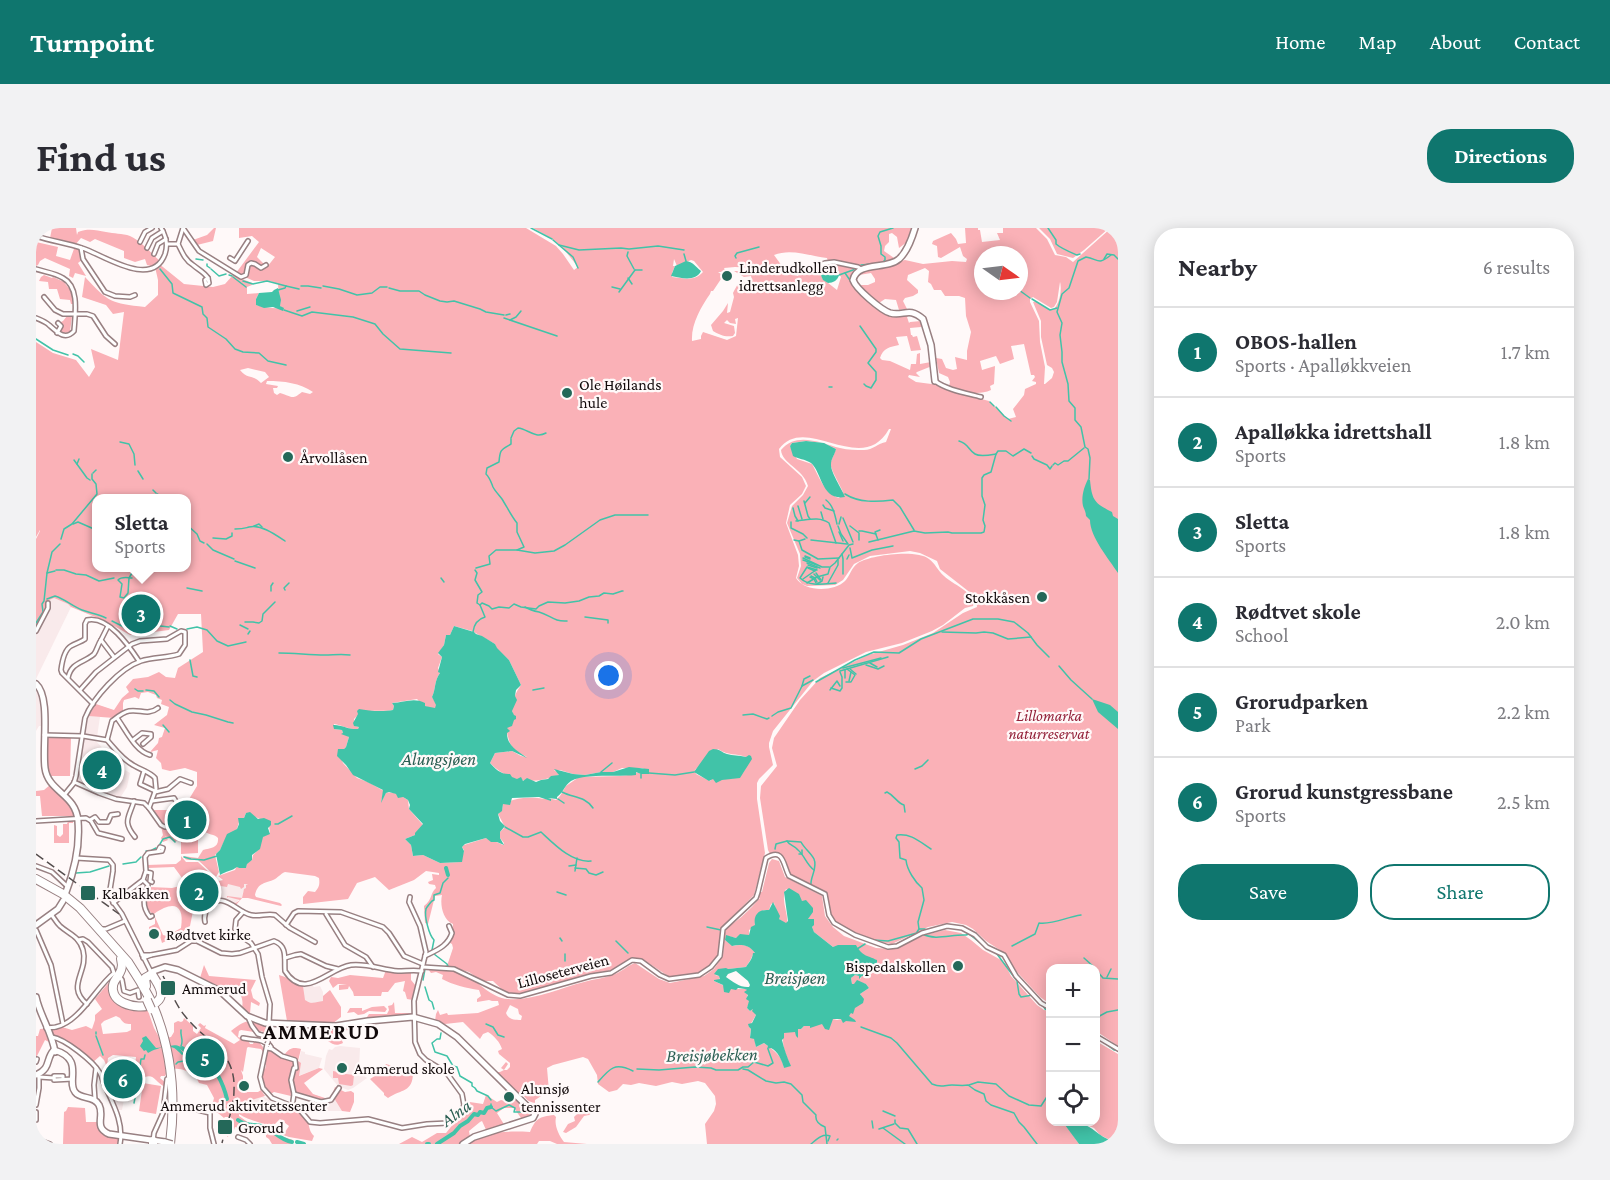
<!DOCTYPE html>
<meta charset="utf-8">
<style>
:root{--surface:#fff;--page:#f2f2f3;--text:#2b2b33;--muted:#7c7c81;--line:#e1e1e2;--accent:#0f766e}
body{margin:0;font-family:"Crimson Pro",serif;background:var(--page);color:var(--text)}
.controls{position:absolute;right:18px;bottom:18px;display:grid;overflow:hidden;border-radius:12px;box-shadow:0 3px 15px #0003}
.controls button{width:54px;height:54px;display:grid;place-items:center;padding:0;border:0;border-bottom:2px solid var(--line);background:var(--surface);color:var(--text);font:30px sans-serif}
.compass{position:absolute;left:938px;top:18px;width:54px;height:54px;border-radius:50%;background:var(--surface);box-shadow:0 3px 15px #0003;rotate:104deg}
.you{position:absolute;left:573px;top:448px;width:21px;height:21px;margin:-15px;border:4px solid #fff;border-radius:50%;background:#1a73e8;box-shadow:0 0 0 9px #1a73e833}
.badge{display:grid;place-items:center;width:39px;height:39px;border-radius:50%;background:var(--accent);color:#fff;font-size:20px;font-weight:700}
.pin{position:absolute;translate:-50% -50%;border:3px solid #fff;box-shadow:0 2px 6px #0006}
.popup{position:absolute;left:56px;top:266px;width:99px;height:78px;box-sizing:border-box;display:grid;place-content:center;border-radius:12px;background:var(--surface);filter:drop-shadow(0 2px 4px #0005);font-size:20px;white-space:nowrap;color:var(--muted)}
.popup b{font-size:22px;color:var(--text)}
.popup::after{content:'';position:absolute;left:50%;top:100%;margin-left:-12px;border:12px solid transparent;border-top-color:var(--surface)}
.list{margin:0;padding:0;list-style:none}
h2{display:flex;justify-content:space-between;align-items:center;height:78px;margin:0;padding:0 24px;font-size:26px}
h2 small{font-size:20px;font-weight:400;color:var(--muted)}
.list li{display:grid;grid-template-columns:39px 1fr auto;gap:18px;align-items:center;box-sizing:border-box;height:90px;padding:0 24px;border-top:2px solid var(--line)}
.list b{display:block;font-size:22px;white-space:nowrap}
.list p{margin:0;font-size:20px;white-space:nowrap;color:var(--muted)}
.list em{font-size:20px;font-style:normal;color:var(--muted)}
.actions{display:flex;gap:12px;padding:18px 24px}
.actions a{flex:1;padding:14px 0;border:2px solid var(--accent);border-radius:24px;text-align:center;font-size:21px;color:var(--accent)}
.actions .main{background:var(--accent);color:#fff}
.icon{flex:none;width:33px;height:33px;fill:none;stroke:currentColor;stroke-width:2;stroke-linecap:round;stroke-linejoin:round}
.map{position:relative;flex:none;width:1082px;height:916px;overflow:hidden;border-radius:24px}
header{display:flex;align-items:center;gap:36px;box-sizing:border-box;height:84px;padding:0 30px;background:var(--accent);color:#fff}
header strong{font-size:28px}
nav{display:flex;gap:33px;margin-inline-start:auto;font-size:21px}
.intro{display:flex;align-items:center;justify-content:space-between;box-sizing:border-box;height:144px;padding:0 36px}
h1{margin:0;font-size:42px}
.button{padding:15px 27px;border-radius:24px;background:var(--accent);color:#fff;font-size:21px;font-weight:700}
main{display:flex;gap:36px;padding:0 36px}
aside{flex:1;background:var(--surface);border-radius:24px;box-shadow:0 3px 15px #0003}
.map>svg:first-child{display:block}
.built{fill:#f9eaeb}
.green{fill:#fab1b7;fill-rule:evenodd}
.water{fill:#41c3a8;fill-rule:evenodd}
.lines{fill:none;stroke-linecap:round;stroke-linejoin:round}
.stream{stroke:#41c3a8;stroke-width:1.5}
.river{stroke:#41c3a8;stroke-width:4}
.street-casing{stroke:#988082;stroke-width:6}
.secondary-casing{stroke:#988082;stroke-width:8}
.highway-casing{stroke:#988082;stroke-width:10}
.street{stroke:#fff;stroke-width:3}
.secondary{stroke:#fff;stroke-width:5}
.highway{stroke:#fff;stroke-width:8}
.rail{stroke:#544d4d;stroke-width:1.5;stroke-dasharray:9 4.5;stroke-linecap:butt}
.street-bridge-casing{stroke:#988082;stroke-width:6;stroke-linecap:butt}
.secondary-bridge-casing{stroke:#988082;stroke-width:8;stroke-linecap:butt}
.highway-bridge-casing{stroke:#988082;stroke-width:10;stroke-linecap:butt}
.street-bridge{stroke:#fff;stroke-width:3}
.secondary-bridge{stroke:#fff;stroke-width:5}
.highway-bridge{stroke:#fff;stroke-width:8}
.poi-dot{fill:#246859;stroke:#fff9f9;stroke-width:2}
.labels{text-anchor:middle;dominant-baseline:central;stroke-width:4.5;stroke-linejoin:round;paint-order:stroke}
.poi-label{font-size:16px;fill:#11090a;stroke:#fff9f9;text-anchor:start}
.park-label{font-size:16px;font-style:italic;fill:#932039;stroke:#fff9f9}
.street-label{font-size:16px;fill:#11090a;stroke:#fff9f9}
.water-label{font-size:18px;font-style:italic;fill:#2b5f53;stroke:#fff9f9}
.district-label{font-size:22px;font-weight:bold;letter-spacing:1.5px;fill:#11090a;stroke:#fff9f9}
</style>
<header>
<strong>Turnpoint</strong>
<nav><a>Home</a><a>Map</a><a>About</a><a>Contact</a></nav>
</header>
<div class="intro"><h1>Find us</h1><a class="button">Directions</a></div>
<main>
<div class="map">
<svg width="1082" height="916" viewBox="0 0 1082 916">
<rect width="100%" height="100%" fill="#fff9f9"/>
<!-- built -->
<g class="built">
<path d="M18,370L32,376L35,379L0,451V399L9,379V374Z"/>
<path d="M0,458L5,466V498H3L0,503Z"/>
<path d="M52,488L64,489L61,509L49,507Z"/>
<path d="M48,511L59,512L84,539L94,545L91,559L84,570L59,562L41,553Z"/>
<path d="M184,652L217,655L207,664L206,671L202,672L200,677L188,672L176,675L172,671L174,659Z"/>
<path d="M276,757L278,759L284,758L287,764V773L281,776L270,773L268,771L267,758Z"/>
<path d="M304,818L324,820L323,839L327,847L331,850L317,860L312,862L302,858L288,841L290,828L293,821L296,822L299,819Z"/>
<path d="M265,823L269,824V826L286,830L283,840L262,848V837Z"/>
<path d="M75,862L89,864V865L92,866V864L96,865L95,869L89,867L86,882H83Z"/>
<path d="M225,868L234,871L233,877L237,879L226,880V882L209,879L208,877L211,873Z"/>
<path d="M298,869L307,882L306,883H292L290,880L285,879L286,874Z"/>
</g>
<!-- green -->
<g class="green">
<path d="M16,0H40L41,7L42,4C52,0 60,2 70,4C78,6 86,5 94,8C105,13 115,25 124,33L122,35L148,56L177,59L189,56L197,47L216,55V57L211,59V66L223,65L220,71V77C228,79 237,81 246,80L244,78C245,69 242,64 242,56L234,53H218L200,45L223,14L216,8L203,10V0H490L520,18L527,26L538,42L542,39L527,20L515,10L497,0H877L871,14L863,20L861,9L856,5L853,6V14L849,18L848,23L861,32L858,33L829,38L800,32L792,34L791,30C773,28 755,20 738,27L751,45L762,48L763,46C768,45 773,45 778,43C794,37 801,31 819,41L816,53L847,83L874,86L871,89L873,95L874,94L885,93V99L874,100L875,107H876L877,109L881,108L885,122L875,123L871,108L860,109L863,117C854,119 847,120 844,130L846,132L854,133L874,142L875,136H880L881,126L884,125V136L895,134L896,138L881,144L880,145L884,149L873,147L872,149L880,154L903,157L926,166L953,173L972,191L980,189L977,181L988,167L989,161L1000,156V154L996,153L999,149L998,147H995L988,116L975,118L978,131L964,136L960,128L944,133L946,142L959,138L958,156L954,158L955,162C941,168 930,164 916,159L913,158L914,154L912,149L903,145L900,130L906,131L910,140L917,142L921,141L919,129L931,132V123L935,104L930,88L929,70L923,68H909L905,62H898L895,56L892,54L893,43L889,40L872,47L871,52L882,62V65L877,68L869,70L867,73L871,81L863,82L860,72L849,71L843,75L826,61L825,57H832L839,54V51L835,45L823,47L822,44L869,32L887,36L916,33L930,34L931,31L927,28L924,19L905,30L902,29L901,18L896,16L897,13L915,5L920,11L922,16L930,15L929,0H942V2H944L946,14L964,12L961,5H967V0H1000L1011,11L1019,27L1030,29L1037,34L1075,0H1082V818L1060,803V740H1014V776L1004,769L980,743L970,726L950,713L937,701L930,697L916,694L892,699L856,716C838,714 801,703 794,686C791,678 794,669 787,664C779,658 759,653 753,646C750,642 750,634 747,629L734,626L732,622L724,570L725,558L741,538L736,520L738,510L764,472L784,450L832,427L867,417L897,405L927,385L941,379L940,371L936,366L904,341L901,333L884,325L874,323L834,328L818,336L807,352L799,357L771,358L766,356L761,350L765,338L764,326L751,295L756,278L767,267L772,258C767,240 746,236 745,222C760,203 785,215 804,220C812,222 820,222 828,222C837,222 842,215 850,214L855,201H853C826,250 770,184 743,221L744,229L766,249L770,258L766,266L754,277L750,295L762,327L763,338L760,350C768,364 798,364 809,353C814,348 815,340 822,335C834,327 881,321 893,331C899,335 902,343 908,348C918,357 934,362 938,375L937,378L929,380L907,397L896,403L866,415L830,424L788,445L777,453L737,503L733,515V519L737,537L723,551L721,555V571L729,625L718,667L685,701C683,709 685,718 683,726C677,746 650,749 632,748L608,732L600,730L576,742L553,746L483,767C469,767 466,761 457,753H446L433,744L411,738L417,720L416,716L414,715L416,709L417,696C406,692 404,675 406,667L399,668L392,696L389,695L388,678C397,671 394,665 400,660L399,657L393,656L392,654L397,652L396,646L403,647V645L390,643L378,652L353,662L339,649L321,655L312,671L267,676V669L272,663L279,664C283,659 284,657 283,650L279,648L249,644C244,646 242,650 237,652C227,656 222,655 219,667L220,669L244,675L246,677L245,678L212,670H206L200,677L190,673L191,671V673L200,675L204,672L192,669L191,670V668L206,670L208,661L210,660V657L212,656H208V659L205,661L204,659L192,656L191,659L178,657L180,654L187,652L182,648L199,642L201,638L203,640H210L211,635L216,632L217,627L222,622L226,609L234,605L233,598L224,591L210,585L208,590L203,594L201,601L188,614L184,622L179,627L183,644L180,649L162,632C155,630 151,635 147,628L162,630L167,622C175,620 183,620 182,610C179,606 172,607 166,602C173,592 166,576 152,579C150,580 149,581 147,582C139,586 133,587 128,596L124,594L118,582H137L150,576L161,558V544L149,540L134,543L126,541L125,535L120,530L122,522L114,524L122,515L123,510L126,509L129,500L118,497L131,487L133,479L125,476L126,472L121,470L120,467L112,464L105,465L103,471L99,469L88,472L87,475V483L78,490L52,488L60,476L78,482L86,470L93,464L90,459L97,451L112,449L123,444L130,449L139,450L142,440L167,424L165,386H142L133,402L94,407L69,393L35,379L32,376L18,370L9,374V379L0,399V311L4,303V302L0,309V114L17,125L40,132L53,149L59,139L55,121L82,132L88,84L77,86L70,77L46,69L49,49C73,75 75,75 109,79L122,67V52L119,39L121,36L115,38L111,37L109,31L99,34L88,30V23L59,11L54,14L45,10L39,17L14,10ZM225,20L239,29L231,39L221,29ZM947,27H983V63H947ZM638,31L641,38L655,32L658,33L667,44C658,54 648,50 636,49V45L639,38H637ZM699,39L722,40V43H698L708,49L715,48L716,52L714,55C703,55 704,51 697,65L698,69L694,84L691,85L692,75L687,83L675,97L677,103C684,107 688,109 697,108L699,105L698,98L688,95L691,92L694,95L700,96L699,91L702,90L700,108L691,112L667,104L665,108V111L656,113C655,96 665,79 674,66L675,63H677L687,48L690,46H685L682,44H685L689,42L688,40ZM785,43C792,43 801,42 805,49L801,62L787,51L784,45ZM1024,54C1026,61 1024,76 1017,82H1014L1000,73L997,74L1005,93V109L1011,137L1016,140L1018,144L1016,150L1009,156H1008L1009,139L1004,114L1003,93L994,74V71L997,69L1015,80L1018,79L1021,74ZM212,140L229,144L233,149L225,155C217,146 212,152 204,142ZM231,153C248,153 264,155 277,164L274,166L266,164C256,172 257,169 244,165L241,167L238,165L237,160H241L242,158L230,156ZM770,213L788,215L800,221L794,236L797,244L807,264L803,270C788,265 783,248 776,236L761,231L754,218L756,215ZM60,270H150V340H60ZM418,398L436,403L459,416L460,420L473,432L485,457C480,464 476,473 476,482C476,485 479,488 477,492C476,495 473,498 470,500C474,518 474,520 491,529L485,528L476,523L459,525L454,535C474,555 497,557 523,547L522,545L518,542H524L537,546L549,547L565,544H577L586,540H606L613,543V546H607L599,544L600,546L584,548L543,549L530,558L524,568L520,572L512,570L515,571C510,572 506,570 501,570C487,569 479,570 467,576L466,582L462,586L469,599L464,604V610L468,615L467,617C462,614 455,612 450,610L428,617L426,619L428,622L425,634L404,635L387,627L377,628L375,617L369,611L379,607L387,597L373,581L372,572C365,568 358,563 350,565L345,574L348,561L346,562L332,554L321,550L307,535L302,521H308L310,519L313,509L307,505L306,502L298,501V496C306,497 313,502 322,501L323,499L319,498L318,491C331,478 341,485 357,482L358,478L356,475L381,471L388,478L399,481L401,477L396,469C400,461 398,453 404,445L402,440L406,429L402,426L408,417L410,407H414ZM682,521C693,528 699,525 710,529C714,552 693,552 676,551L674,553L660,546L659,542Z"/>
<path d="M178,0H185H180L177,13L161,17L157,12L171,7Z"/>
<path d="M1003,0H1073L1048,22L1037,30L1021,26L1014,11Z"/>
<path d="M0,14L22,19L20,28L34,32L39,18L42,20L47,31L42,35L50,48L39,45L37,50L33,48L34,41L9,30L4,33L2,37L0,38Z"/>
<path d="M8,47L16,50L17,49L28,54L35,63H36L37,76H35L34,72L24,71L21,61H13L12,54L3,53L5,49Z"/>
<path d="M31,88H36L34,104L28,105L24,103L23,95L27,93Z"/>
<path d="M14,509H35L34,548H13L11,542V510Z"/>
<path d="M14,557C28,567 33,572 39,588H6L4,568H0V563L8,562Z"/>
<path d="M37,592V595H33V615H18V597L21,598V607L24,609L27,606V596H31L32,593Z"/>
<path d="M162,597V625L145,626V598Z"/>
<path d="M125,598H128L129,600L139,606L141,611L140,614L129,608L132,612L127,614L125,610L127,607Z"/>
<path d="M145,628L150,634H162L176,647L179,652L176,657L155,653L152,668L153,672L164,674L165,676L174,677L171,679L169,684L160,682L157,683L154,698L142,707L126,715L122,701L118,700L113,702V699L119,696V689L127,707L131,708L145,700C149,675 136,673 118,686H116L109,677L110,666L114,659L136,660L148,657L149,654L138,639L112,640L111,637L140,636L145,632Z"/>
<path d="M736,631L743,633L749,649L786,668L789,688L797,699L808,708L840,720L858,721L889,707L909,702L925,705L935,712L947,722L965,732L969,736L975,748L1001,777L1008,782L1014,783V894H1033L1030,897L1043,916H671L669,896L678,883L680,876L679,868L669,855L662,853L646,856L636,854L620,858L603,855L595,857L587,856L581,862L573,864L562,856L561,847L552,831L547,829L517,837L511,840L513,863L499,872V875C492,874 490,871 486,865L489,859L482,866L461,845V844H464L468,842L465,840L470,834L472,836L468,842H471L474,839V835L463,826L462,823L466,821C464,814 458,808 452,804L447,806L444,811L427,794L409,796L408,798L399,793L400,786L402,782L404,787L411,785L412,787L442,785L463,777L462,773H456L453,772L441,774V771L445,768L443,762C430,760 417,757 406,751L407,747L400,744L395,745L392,741C405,741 417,741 429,746C443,754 455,770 472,771C497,773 524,760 548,754C558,751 570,750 579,746C587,743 592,737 599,735L623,751L634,755L668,748L678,741L687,728L688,707L691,699C704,692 714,681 724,670L721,669L723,664H726L733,635ZM750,661L766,673L773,687L772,691L778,693L776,700L778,704L797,719L812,717L828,728L840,732L841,735L839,738L828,742L831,747L830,748H826L824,751L823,748L819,747L815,750L816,756L818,757L822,754L830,756L833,760L824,766L825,767L822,776L813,787V789L801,792L797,791L780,797L768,798L765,801H762V809L760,804H748C745,815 749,826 754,836L748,840C745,826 738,823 728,815L720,819L719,812L714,808L715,801L713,799L720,787L717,781L714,783L711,780L714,773L711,770L712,763L710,761H695L678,753V752L682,753L684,750L683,748L679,747L692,741L710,739C713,734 715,732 717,726L719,725C714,717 706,716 697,718L689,712L692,708L700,710L708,707H713V702L719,698C718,687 723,681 733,682L735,676L738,675L743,691L751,697C753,685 744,673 750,661ZM474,777L482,781L483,786L486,788L485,792C478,792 473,792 470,785Z"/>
<path d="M168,737L173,748L220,752L215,762L217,770L224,775L223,778L215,774L214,786L206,780C208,770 204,765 198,759L191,765L182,758L164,750Z"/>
<path d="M350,742L375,744V752L380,758L377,772L371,771L369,764L367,763L369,753L359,755L352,764H346L345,768H318L317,764L313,758L312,761L303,762V757L311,756H302L297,760L293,753L295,749L302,750L314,747L347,750Z"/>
<path d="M243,747L249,749L267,758L269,772C276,777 280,774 287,773V768L294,762L305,779V789L296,796L251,793Z"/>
<path d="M74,753L76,765L79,771L111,780L118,800L124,811L135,809L138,804V795L142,793L145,794L147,793L148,790L157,798V803L161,806L165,800L162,797L164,795L168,798L170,797L169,800L198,816L204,812L195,803C211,790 213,792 231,797L232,804L230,814L227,804L225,803L224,805L205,802L203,803L202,809L212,812L214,816H217L218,813L223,814L227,819V821H229L225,836L227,824L225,821L212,819L211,820L207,844L205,842L207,848V864H222L225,862L229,868L212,873L209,878L212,880L216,879V881L223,880L225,882L226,880L241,878L244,875C256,879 266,883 272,895C274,900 273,903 278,908L276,913L253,909L247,907L253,898L244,891L236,899C225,894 214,893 203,886V888L213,895L232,900L242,907L257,912L255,916H236L233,911L230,909V907C219,903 211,903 199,899L197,905L191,909L195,889H189L188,890L182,885H177L175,882L178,870L171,857L163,855L158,845C150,844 146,840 138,841L135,827L128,829L130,846L129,848H125L124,850L130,855L129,859C117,853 118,842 102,853L103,844H100L102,845L99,862L73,857L75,840L98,844L100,829L77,827L72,830L71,839L68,832L64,828L56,835L32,816L18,808L14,809L15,815L9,812L0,830V808H2L4,801L26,799L36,802L50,798L56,801L59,792V787L66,781L59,771ZM80,788L84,790C87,795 89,796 95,796V802L91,804L67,806L65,796L68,793Z"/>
<path d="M358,774L359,785H375L373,788L334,791L331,789L333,786H351L353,782L352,778L356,777Z"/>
<path d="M348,778L351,781L349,784L333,783L328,786L322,787L318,784L311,785L314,780H326V783L336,779Z"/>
<path d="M314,798V802L300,803L298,805V808L305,810L307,815C301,818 297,817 292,813L291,805L301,799Z"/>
<path d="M1060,813L1082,826V916L1064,907L1058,900L1043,894H1060Z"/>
<path d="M234,816L238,822L248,827C254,820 256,819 265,821L262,833L265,835L263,848L283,840L287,841L268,855L277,866L295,872L297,869L296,867L299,859L309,864L315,863L318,865V874L314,884L306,883L298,870L295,873L287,874L285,879L282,878L283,874L259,868L258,872L255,871V868L238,864L233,867C226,858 225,852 228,840L229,841L230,837L228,836Z"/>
<path d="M350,836L377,844C377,865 365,861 352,870L348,867V865L334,851L342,846Z"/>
<path d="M297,843L302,844V847L303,845L318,847L317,857L315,858L303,856L302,850H297Z"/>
<path d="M107,855L125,858L120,886L103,883Z"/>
<path d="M472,862L496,883L494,888L485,890L478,880H468L461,885L469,898L451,904L446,893L444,894L433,903L434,909L425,916H363L376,909L386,914L401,905H410L422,890L427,873L447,876L450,867L461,874L465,872L469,873L466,869Z"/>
<path d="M561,877L560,882L553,887L548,888L540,899L530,905L527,904L532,896L539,893L538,889L542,885Z"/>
<path d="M32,879L49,880L50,894H61L67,905L83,909V916H27L28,884L30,883Z"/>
<path d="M518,887L520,889C518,898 523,907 528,914L551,916H521L514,913H503L501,916H429C447,903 472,903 494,904C500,890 503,889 518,887Z"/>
</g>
<!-- water -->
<g class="water">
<path d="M650,33C657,34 659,38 665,43C660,54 645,50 635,48L639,38Z"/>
<path d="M785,43H796L803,47C802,52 797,55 792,55L787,52L784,45Z"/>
<path d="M242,60L245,72L244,78L248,80L247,83L237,79L228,80L220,77V71L223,65L236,64L238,62Z"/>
<path d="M770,213L788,215L800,221C799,226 795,231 795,236C794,243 806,261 809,269C785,273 786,244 775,235C769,231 762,231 757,228L754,218L756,215Z"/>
<path d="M1052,251L1054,252C1056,272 1058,275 1076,284L1077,288L1082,291V345C1073,331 1054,309 1054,292L1050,288C1050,284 1048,281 1047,278C1045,269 1048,259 1052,251Z"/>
<path d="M418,398L438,404L440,406L446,408L459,416L461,420L473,432L485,457L480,462L479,468L481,472L476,483L478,487L480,488V491L478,492L476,498L471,500L474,503L471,505C471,518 482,523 491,530L476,523L459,525L454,535C459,541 466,547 474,546L476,549L481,551L485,549L487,553L491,550L500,554L505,552L512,551L515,548L523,547L518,541L537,546L549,547L565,544H577L593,539L613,541V546H605L600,544V547C583,549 548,545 535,553C528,558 527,565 521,569V571L512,570L515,571V573L503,569L476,570L474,577L467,576L466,583L462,586L464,593L469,598L464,604V610L468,617L461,614H455L450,610L429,616L426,619L428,623L426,634L404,635L387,627L377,628L375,617L369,611L379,607V605L387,596L373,581L374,577L372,572L367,569L362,570L360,566L353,564L350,565L345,575L347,562L317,547L310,537L301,528L302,521H308L310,519L313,509L305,506L307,505L306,502L298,501L297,497C304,496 313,502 322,501L323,499L318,498L317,495L322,486L321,483L323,481C333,483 347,484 357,482L358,478L356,475C368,475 377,469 389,475V478L399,480L400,477L396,469C400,461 398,453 404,445L402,444L406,429L402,425L408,417L410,407H414Z"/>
<path d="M1056,471L1074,477L1082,484V501L1062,484Z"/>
<path d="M677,521C684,521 685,524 691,526C697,528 703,527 710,529L713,527L715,528L716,531L704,550L686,552L680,555L677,551L673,553L658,544L673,523Z"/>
<path d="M214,584L222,591L228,590L235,593V597L232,600L234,606L227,609L224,621L216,627V632L211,636L210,640H203L201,639C196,643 190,643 184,647L180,626L184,622L191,606L201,601L203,596L202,590H208L210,585Z"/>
<path d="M753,660L763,666L766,673L770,672L777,680V684L772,691H778V697L776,699L778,704L797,719L802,717H820C826,728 830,727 841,732V735L839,738L828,742L832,748H826L823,751V748L819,747L815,750L816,756H818L821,752L830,756L833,760L824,766L828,771L827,775L819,780L817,786L815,785L813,788L819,792L820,794L810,793L807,795L805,791H797L793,802L789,801L786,796L774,800V798H768L765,801H762V810L760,808L759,804L748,805V810L746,812C748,821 751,829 755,838L748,840C746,833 742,823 735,820L731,821L732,818L728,815L720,819L718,811L714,810L715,801L713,799L712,796L716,795L720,787L716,783L717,781L714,783L711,780L713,773L710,771L712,767L708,764L711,762L709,761L702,760L700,762L695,761L693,765L688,764L687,757L678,753V752L684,751L683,748L678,746L682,741L690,740L692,741L710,739C713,734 716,732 717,725H719C713,717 706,716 696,718L689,712L690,707L700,710L704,706L713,707L715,699L719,697C717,687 723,681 733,682L737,674L744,688L743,691L750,695L752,693L748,664ZM700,743L712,753L714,757L713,759C705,760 697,754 690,749L692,746Z"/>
<path d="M110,808L120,820C131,820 142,812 148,823L144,821L148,826L146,827C145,826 139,820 138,820C131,817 118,821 112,825L110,822L108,823L104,818L107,813L106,810Z"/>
<path d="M1033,894C1047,894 1053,898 1063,906C1068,910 1075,912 1080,916H1043L1029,897Z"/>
</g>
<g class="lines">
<!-- stream -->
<g class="stream">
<path d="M495,0L516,11"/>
<path d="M1012,0L1020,12V16C1026,21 1034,24 1041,27L1044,26"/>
<path d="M517,12L537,29L542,40"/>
<path d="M523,17L543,22L585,20L593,21L622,18L648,22"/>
<path d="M592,24L591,28L598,41"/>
<path d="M648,26L650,33"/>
<path d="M700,30L699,28L701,25L723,19"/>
<path d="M160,31L167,32"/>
<path d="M1068,31L1071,26L1078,27L1082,31"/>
<path d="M171,36V38L174,40"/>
<path d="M825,37L846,35L849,32V29L845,26V18L842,8L844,4L857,0"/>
<path d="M124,41L136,56L137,65L166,79L167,86L171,90L172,99L190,111L199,121L207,124L223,125L232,133L250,137"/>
<path d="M175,41L183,48L190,46"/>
<path d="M599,42H606"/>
<path d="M809,45L820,61"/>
<path d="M193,47L196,48"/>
<path d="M803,47L817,42L819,40"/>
<path d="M197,49L210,59"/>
<path d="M592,50L596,56"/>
<path d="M207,53L217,56L231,53L250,58"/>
<path d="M265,58H272L285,60"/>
<path d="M287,58L303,61L321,67L336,65L344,59H351"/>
<path d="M576,59L584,61"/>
<path d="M353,60L364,63H383L389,67L404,73L411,74L418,73L444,81L450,84L468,87"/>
<path d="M242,62L249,60L250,58L263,61"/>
<path d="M983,62L994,70"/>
<path d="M583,64L599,42"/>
<path d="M996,71L1014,82L1021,80"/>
<path d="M248,82L266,88L276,84L317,89L339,96L347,106L364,121L415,125"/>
<path d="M261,83L274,79"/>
<path d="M470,87L474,86"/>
<path d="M468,90L521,108"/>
<path d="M474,92L480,89L485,83"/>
<path d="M824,98L840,121V124L832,135L840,144V152L835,160L830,158L828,156"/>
<path d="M0,111L17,122L32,127"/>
<path d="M37,126L42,128L48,134"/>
<path d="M793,159H796"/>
<path d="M954,174L958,178"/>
<path d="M960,179L968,188L975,193"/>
<path d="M475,210L478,203L482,200C492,201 499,211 510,205"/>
<path d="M475,211V216C465,222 464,221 463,234L451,240L450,246C454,250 455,254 457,259C459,263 463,267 466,271C471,279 476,289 481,295V304L488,319L481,322"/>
<path d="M923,213C933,216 932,222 939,226C944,229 954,227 960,226L962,223H970L977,228L988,221L995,225"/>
<path d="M84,214L93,216L98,226L99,237"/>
<path d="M996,228L998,231L1011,237L1014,241L1016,238"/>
<path d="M38,232L51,250L54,252"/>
<path d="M41,236L43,231"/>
<path d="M1017,237L1019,235L1022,237L1028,233H1032L1048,220"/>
<path d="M102,243L107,251"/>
<path d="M57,245L60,242"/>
<path d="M1053,251L1054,230L1052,221L1049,219L1045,199L1039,192V180L1033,173L1032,156L1026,134V124L1024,107L1026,95L1021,84L1026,66L1033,60L1042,33L1050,29C1064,32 1062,37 1075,27"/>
<path d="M117,262L120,265"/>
<path d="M121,266L127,269"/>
<path d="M809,266C823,275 841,274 857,272L864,279L878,302"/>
<path d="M790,272C797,277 799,287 801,296"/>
<path d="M768,273L772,288L774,291"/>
<path d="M769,275L774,269"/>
<path d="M787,277L789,280L798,283"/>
<path d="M762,278L766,291"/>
<path d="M757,280L759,288L762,293"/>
<path d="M785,284L787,291"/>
<path d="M807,290L817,314"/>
<path d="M760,293C772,292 783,288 793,295L800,315"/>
<path d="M755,294V300L767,306L771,310"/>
<path d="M37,296L42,294L58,301"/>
<path d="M150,296L161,306L164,313L168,315"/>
<path d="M803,296L805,289"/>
<path d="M218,298L223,296L226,299"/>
<path d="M802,298L805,306L812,316"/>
<path d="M814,298L823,305V312"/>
<path d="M199,301C207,301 206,301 213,299C225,296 240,307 249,313"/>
<path d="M823,303H826L840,306"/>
<path d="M803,304L807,313"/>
<path d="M177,310L190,311L196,308V305"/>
<path d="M25,311L28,301L36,296L61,266L60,256L56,251V246"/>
<path d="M758,312L763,313L769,311"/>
<path d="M775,312L811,316"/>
<path d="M842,312L839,304L844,302"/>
<path d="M763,313L766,322L782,331L803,330"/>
<path d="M833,314L878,303L889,305L912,304L916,305H945L948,304L949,298L947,292L949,277L946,268V250L948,247L955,244L960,226"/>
<path d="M171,316L177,322L198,331"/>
<path d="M814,320L816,330L836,322L857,318"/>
<path d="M806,326L807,331V346"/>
<path d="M769,328L774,330"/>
<path d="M769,329L774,331"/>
<path d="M767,330L786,339H793"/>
<path d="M811,331L813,327"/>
<path d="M767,332L781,337"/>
<path d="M199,333L219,340"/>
<path d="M771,335L784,340"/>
<path d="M772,337L781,340"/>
<path d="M440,340L454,336L453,328L460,322H481L499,325L518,323L529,317L564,292L579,287H612"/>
<path d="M772,340L779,343"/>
<path d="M20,342H28L40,346L50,347L63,353L78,350"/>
<path d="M781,342L771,339L764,350C774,359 787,356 800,355"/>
<path d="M11,345L19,343"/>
<path d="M780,345L785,352"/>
<path d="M778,346L784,352"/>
<path d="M775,348L779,350L781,354"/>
<path d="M774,349L778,351L780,355"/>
<path d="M96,350C92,350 86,348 82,352L86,356L84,369L88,370L92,365L93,350L99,340"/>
<path d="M405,350L408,354"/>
<path d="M767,351L780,342"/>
<path d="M771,355L781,349L792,346L794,339L799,335L813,317L817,316"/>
<path d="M792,355L802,337V332"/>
<path d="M781,356L786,353L787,349"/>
<path d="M151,360L166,363"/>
<path d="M249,362L248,360L253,355"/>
<path d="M235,363V358L237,355"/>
<path d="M11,371L19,368C29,371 36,378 46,382C54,385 62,386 70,390"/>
<path d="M444,377L446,375L453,378L456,381L463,379L473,380L478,376L485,379L500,381L503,378L512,374L529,375L543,373L553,369L563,368L568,365L577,366L586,363H587"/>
<path d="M489,379C494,382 498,383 503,384C514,387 518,394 531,393"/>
<path d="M549,389L572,392V395"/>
<path d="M76,393L90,400L107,396L133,399"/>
<path d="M209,394H217L223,395L226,393L227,386L239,374"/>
<path d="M0,395L7,384L6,376L8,373L11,345L16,324L24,316"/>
<path d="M204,397L212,401"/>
<path d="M134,398L141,401"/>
<path d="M151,401L161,399L171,402L181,413L192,418L210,414"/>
<path d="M437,404C438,396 442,391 449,389L444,377L441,375L442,367L446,364L439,352L441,345L439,342"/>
<path d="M906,404L940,405L948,404L957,405L972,411L995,409"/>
<path d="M212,406L214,403"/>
<path d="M243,425C259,425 273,427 289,427C297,427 305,426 314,427"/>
<path d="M154,432L157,448L161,449"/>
<path d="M834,435L841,439"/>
<path d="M830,437L842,441L848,438"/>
<path d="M1023,438L1035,452L1056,471"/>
<path d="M807,440L845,430"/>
<path d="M814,441L820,446"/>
<path d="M809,442V450"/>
<path d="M804,443L852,429"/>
<path d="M813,453L815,444"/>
<path d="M780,454L819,432L838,424L863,425L885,411L937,391H962L978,394L992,405L1001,417L1013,429"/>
<path d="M810,454H815L819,447L811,441"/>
<path d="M766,458L768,451L774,448"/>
<path d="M795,460L804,463L806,460V449L804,444"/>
<path d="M99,461L102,463H107"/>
<path d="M110,462L118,463L123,469"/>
<path d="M497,462L508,460"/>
<path d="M794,462L801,453L804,458"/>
<path d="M134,472L139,476L156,484L170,487L192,494L197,495"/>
<path d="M707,487L717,486L731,491L733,490"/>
<path d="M736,488L742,484L755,480L766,458L777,452"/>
<path d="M127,497L133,504"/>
<path d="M879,541L886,538L892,532"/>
<path d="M565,544L576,535"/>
<path d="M613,545L639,547L658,544"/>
<path d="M605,546V550"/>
<path d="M526,564C537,570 549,568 557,580"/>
<path d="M849,565L851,564C859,568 861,575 868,577L869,584"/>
<path d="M522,571L528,575"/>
<path d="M239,596H242L256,588"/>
<path d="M469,599L487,609H492L505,604C518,616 536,635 555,633"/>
<path d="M751,613L765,614C768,620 775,625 778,631C782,640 774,649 775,657"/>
<path d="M124,616L127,611L134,609L139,614"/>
<path d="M739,621L740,616L751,613C754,618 758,617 762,622C769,628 770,636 778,642"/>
<path d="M116,622L120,620"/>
<path d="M110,623H112"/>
<path d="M763,626H766V622"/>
<path d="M148,629L155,631L168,632L181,628"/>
<path d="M87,636L100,634L105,629"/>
<path d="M533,638L540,637"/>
<path d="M539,640L550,641L553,645L560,647L567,644"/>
<path d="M539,643L541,630"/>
<path d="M40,645L54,644L73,638"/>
<path d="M521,664L530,667"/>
<path d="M671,699L685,702"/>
<path d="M883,701L882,694L888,672L886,660C879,654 871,642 870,632L864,630L863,614L860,610L861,607C875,605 884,614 895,621"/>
<path d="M881,704L883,701H889"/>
<path d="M886,706C900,713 916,706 930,707L933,706L952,721"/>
<path d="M524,710L526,713"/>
<path d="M837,712L852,713L895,701"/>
<path d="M580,713L592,725"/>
<path d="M976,718L999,706L1003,695C1017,697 1030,689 1045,687"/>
<path d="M821,721L829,716"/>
<path d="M396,722L398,712C393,707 388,688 390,681C390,680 395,674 396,673L398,672V667L404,665L407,655L412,650"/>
<path d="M398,726L411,736L412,738L408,739"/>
<path d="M529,726V733"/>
<path d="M961,726L981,753L983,766L985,769L997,767"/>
<path d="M1048,730L1059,740"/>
<path d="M1060,742L1067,750L1082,751"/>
<path d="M1071,749L1075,741"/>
<path d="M387,752L389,741"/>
<path d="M389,759L393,772L396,774L398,781"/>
<path d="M1002,774L1008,779L1009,781L1014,783"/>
<path d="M1060,790L1071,784L1082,782"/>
<path d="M450,796L457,799L462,807L468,809"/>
<path d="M825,799L855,810L861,815L896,856C906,860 907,857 916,857C922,857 926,858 932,857L939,862L948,866L950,873L955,877L978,885L983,894L988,899L1001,916"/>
<path d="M60,804V806"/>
<path d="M405,805L404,811H401L396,815L399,824L411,828L417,838L421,839L424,848L436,855V858L439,860L441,863L452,868L455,872"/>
<path d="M60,808L67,827"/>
<path d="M1066,813L1078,822H1081"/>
<path d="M145,818C148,812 144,808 145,802"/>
<path d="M148,827L173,835"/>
<path d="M140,836L142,834L148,833"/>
<path d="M104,838L105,831H108L109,827"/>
<path d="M601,841L623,842L659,839L675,840L680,842H702L707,839H712L718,834L732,838L737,835L732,821"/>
<path d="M707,841L712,842L730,853L740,855L748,854L755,856L766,867L767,874L780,887C779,893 784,897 789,899L791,916"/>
<path d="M562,854C574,840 579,834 597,843"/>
<path d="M933,857L942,854L960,856L973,868L982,872L993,877L1005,878L1014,864"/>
<path d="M101,861L104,839"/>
<path d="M98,875L100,865"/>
<path d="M455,876V879L460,883L473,877L479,880L478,884H490"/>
<path d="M847,883L859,888"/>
<path d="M859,892V895L864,900L872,901L881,916"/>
<path d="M836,893L837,900"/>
<path d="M847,900L869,916"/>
<path d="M843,901L858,896"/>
<path d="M801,912L802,911"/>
<path d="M775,916C780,912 786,905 794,908L792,913"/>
</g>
<!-- river -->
<g class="river">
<path d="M410,640L412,647"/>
<path d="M146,820C151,825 157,825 164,828C178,834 188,858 191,871"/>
<path d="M202,892C210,898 216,896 226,898C236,900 243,912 256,914"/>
<path d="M261,914L268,916"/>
<path d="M391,916H393"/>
<path d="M401,916L418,905L424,898L432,893L438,886L442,887L444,884L448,885L451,880L455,879"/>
</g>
<defs>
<g id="street">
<path d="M147,0L163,23L205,49L210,47L212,37L215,35L219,36L225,40L230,37"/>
<path d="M147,0L142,16C146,24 149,32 157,37C163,42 168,44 172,50"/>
<path d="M0,8C15,13 31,15 46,20C66,26 116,62 129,26C132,17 130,8 125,0"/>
<path d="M104,14L109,4L116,0"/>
<path d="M131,16H142"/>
<path d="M45,20L47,31L69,64L79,68L94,69L99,67"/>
<path d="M111,20L116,10L127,3"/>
<path d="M118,26L122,16L130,11"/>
<path d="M194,30L199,33L212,13"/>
<path d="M744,40L765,44L789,35L798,34L822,39L825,41"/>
<path d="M0,41C9,44 19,45 27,50C44,59 39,87 38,103C29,113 21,104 13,97C10,94 5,92 0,90"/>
<path d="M172,50L173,55L170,57L169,52Z"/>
<path d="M8,69L19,82L27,86H51L57,88L70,108L79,116"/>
<path d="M21,105L25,98L22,95"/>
<path d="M899,153C911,162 930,165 945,169"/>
<path d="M72,398L65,412L78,429"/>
<path d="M0,403L12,380V375"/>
<path d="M32,450C35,434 48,435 58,426C61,422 62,416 65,412"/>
<path d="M57,476L26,445L25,442C26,434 28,422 35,418C40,415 45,414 49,411V396L51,392C72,387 93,418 103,433"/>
<path d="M81,490C90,502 99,523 114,527"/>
<path d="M8,507L47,508L71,512C79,521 86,531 97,537C105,542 114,544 119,550L120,561L113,580"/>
<path d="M71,512L76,493C80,490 87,484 93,483C104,481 112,488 122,480"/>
<path d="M97,512L106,505L115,506V509L107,516"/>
<path d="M108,543L104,556L119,563"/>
<path d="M38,554L63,565L80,571L108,575L113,580L125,597L129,599L137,597"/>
<path d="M119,564L132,561L144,551L155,555"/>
<path d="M29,566L38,555L40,548L49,490C57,470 84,440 105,433C117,429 131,430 143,426L149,417V404L145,403L131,411L104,413L96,416L60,444L44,462"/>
<path d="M98,573C93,590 86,593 99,609"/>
<path d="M116,573L138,570L141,575"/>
<path d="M54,592L59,589L63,594H72L75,587L82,586"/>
<path d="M0,593L50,590L55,593L62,605L86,611"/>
<path d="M40,630L73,632L77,637V642"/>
<path d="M0,638L16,644L32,659"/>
<path d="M77,643L73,668L86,686L115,744"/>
<path d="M110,644L115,645L114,653L116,654"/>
<path d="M107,652L112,657C108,669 105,678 114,689L116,688"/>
<path d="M77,675L107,652L110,643L109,629L112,625L126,623L127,620L124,619L122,623"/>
<path d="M207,684L200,692L199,701L202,706L215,715L222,726L226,749L234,776L232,814"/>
<path d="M15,686C18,690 20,694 24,698C33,706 43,708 47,722C53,744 29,758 51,776"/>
<path d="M290,686L309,717L330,729L337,739"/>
<path d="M169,694C168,689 168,685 172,680C187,661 200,684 215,687C223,689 231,685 239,687L254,700L279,714"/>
<path d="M250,697L258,685L262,683L305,684L347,699L353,705L368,728L387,736"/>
<path d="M66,701H70L89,693"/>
<path d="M0,702L15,737L27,796"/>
<path d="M106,727H115L107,730"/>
<path d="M115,727L141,722L155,713H161L185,725L196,726L204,725L238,713C252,718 248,731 249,743C269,774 292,740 315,737C331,735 347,742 362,743C370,743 378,742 386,743"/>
<path d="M389,728C401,722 412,718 416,705L413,698"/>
<path d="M249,730L259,727L265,726L290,738L302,741"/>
<path d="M387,739L418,741L472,767L484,768L555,748L575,745L596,732L605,733L624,747L633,751L663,747L675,739L684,728L687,701L720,670L722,664L730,630C748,619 747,637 753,648L789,666L793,687L798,695L819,707L852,719L861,718L886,705L911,698L926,700L939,707L951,719L968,727L980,748L1005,775L1014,780"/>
<path d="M84,749L86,752L88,763L94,765L102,762L103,769"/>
<path d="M212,789L216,798L222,806L229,808L228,814"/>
<path d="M10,800C14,799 17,800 20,799C44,794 60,759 78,745L76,739L52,714L47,711L42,712"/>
<path d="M1060,808L1082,821"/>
<path d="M16,809C29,811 57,833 64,845C66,849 67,854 69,858C77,876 88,895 84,916"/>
<path d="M207,810C216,812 230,811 235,819"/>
<path d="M231,816L224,849L227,860L236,870L263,881L274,894L284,895L332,891L366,900L391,896L412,895L424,888L428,877L426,866L410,844L390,832L384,826L379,814L378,773L390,724L384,698L373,674L374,669"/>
<path d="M231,820L236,821L246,828L259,832L260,840H258L255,852L258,866"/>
<path d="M0,834L1,831"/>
<path d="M3,849L18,850V852L37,851"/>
<path d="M18,850V848H27V851"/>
<path d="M59,872L58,857L60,840"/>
<path d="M257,873L258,866L285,874"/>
<path d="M0,877L3,860V849"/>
<path d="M146,878L174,885V900L178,916"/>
<path d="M284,878L285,874L295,872L303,860"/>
<path d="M0,884V892"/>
<path d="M202,909L210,912L214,916"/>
<path d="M0,911L14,916"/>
<path d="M117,913L118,905L127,885L131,851"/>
</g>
<g id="secondary">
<path d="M879,0C876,10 871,24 863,31C851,42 821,33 817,52C820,61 845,82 854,85C868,89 872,78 887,91L895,117L899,153"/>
<path d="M0,456C15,469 6,519 9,540C12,564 40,566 42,593C44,617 39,641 30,664"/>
<path d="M0,697L22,681L27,673"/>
<path d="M115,744L129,739L142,742L184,763L211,788L229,795L300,798L332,793L377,789L402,796L421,809L499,886L497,890L438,909L427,916"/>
<path d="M0,769C4,788 16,804 19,824"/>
<path d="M18,822C49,831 30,853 39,864C45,872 58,867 63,877C69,888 57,899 73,906L129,914"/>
<path d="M0,847C16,840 9,831 18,822"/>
</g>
<g id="highway">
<path d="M0,651L27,666L44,680L92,734L104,753L114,771"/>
<path d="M85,731C90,749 72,750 78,766C84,781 122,784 125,767C126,760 119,752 116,746L109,750L110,758"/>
<path d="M118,780C136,824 140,869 134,916"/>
<path d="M117,916V913"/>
</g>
</defs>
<!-- street casing -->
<use href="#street" class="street-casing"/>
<!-- secondary casing -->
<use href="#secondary" class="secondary-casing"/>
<!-- highway casing -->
<use href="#highway" class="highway-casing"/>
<!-- street -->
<use href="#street" class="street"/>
<!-- secondary -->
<use href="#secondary" class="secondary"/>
<!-- highway -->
<use href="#highway" class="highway"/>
<!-- rail -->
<g class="rail">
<path d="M0,626L83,686"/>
<path d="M127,748C134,761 139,776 149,788C169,814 200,822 198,862C198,880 190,898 186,915"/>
</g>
<defs>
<path id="street-bridge" d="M231,816L232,814"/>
<path id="secondary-bridge" d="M129,914L136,916"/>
<path id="highway-bridge" d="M111,772L115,781"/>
</defs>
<!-- street-bridge casing -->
<use href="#street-bridge" class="street-bridge-casing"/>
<!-- secondary-bridge casing -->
<use href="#secondary-bridge" class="secondary-bridge-casing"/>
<!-- highway-bridge casing -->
<use href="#highway-bridge" class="highway-bridge-casing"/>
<!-- street-bridge -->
<use href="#street-bridge" class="street-bridge"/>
<!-- secondary-bridge -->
<use href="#secondary-bridge" class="secondary-bridge"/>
<!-- highway-bridge -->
<use href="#highway-bridge" class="highway-bridge"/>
</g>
<!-- markers -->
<g class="poi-dot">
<circle cx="691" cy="48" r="6"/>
<circle cx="531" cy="165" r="6"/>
<circle cx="252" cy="229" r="6"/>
<circle cx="1006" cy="369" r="6"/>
<rect x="44" y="657" width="16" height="16" rx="3"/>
<circle cx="118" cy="706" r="6"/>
<circle cx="922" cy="738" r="6"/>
<rect x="124" y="752" width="16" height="16" rx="3"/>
<circle cx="306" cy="840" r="6"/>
<circle cx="208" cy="858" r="6"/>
<circle cx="473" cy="869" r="6"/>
<rect x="181" y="891" width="16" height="16" rx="3"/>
</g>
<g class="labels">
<!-- poi labels -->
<g class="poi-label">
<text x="703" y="39">Linderudkollen<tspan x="703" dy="18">idrettsanlegg</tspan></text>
<text x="543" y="156">Ole Høilands<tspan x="543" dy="18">hule</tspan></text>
<text x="264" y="229">Årvollåsen</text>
<text x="994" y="369" text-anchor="end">Stokkåsen</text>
<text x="66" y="665">Kalbakken</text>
<text x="130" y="706">Rødtvet kirke</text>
<text x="910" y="738" text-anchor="end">Bispedalskollen</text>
<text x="146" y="760">Ammerud</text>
<text x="318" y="840">Ammerud skole</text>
<text x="485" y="860">Alunsjø<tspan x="485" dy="18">tennissenter</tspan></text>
<text x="208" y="877" text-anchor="middle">Ammerud aktivitetssenter</text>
<text x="202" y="899">Grorud</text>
</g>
<!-- park labels -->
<g class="park-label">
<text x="1013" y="487">Lillomarka<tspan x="1013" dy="18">naturreservat</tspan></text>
</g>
<!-- street labels -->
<g class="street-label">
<text transform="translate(527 743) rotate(-15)">Lilloseterveien</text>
</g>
<!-- water labels -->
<g class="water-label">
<text x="403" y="531">Alungsjøen</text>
<text x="759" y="750">Breisjøen</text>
<text transform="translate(676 827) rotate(-1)">Breisjøbekken</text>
<text transform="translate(420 885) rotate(-36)">Alna</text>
</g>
<!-- district labels -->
<g class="district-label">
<text x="286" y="803">AMMERUD</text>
</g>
</g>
</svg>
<div class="controls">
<button>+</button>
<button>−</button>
<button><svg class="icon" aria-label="locate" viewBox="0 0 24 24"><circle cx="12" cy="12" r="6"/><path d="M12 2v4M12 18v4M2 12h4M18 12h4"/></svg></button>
</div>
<svg class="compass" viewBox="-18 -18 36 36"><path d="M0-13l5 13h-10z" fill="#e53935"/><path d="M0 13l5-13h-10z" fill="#7c7c81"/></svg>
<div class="you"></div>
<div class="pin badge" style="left:151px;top:592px">1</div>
<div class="pin badge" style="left:163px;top:664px">2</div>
<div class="pin badge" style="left:105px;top:386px">3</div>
<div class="popup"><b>Sletta</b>Sports</div>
<div class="pin badge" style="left:66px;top:542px">4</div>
<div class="pin badge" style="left:169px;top:830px">5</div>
<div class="pin badge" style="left:87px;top:851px">6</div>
</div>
<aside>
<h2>Nearby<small>6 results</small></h2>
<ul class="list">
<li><span class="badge">1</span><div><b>OBOS-hallen</b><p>Sports · Apalløkkveien</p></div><em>1.7 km</em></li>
<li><span class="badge">2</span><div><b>Apalløkka idrettshall</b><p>Sports</p></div><em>1.8 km</em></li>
<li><span class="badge">3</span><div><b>Sletta</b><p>Sports</p></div><em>1.8 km</em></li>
<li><span class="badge">4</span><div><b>Rødtvet skole</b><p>School</p></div><em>2.0 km</em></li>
<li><span class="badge">5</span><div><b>Grorudparken</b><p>Park</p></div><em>2.2 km</em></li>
<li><span class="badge">6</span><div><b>Grorud kunstgressbane</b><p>Sports</p></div><em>2.5 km</em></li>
</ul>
<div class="actions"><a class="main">Save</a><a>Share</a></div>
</aside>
</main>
